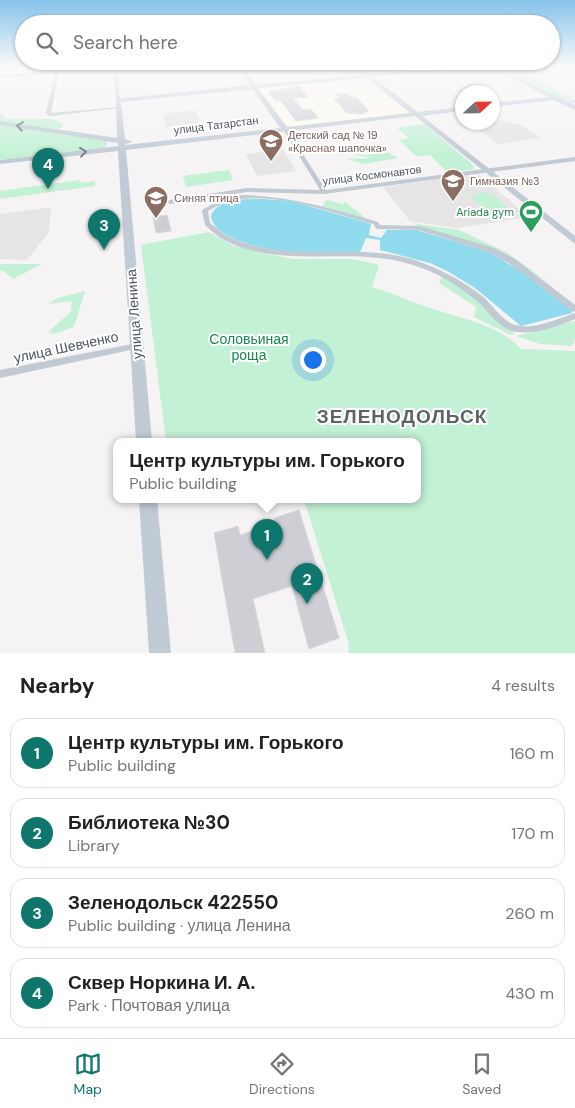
<!DOCTYPE html>
<meta charset="utf-8">
<style>
:root{--surface:#fff;--page:#f2f2f2;--text:#202124;--muted:#757577;--line:#e0e0e0;--accent:#0f766e}
body{margin:0;font-family:"DM Sans",sans-serif;background:var(--page);color:var(--text)}
.compass{position:absolute;left:455px;top:85px;width:45px;height:45px;border-radius:50%;background:var(--surface);box-shadow:0 1px 4px #0004;rotate:68deg}
.you{position:absolute;left:312px;top:359px;width:18px;height:18px;margin:-12px;border:4px solid #fff;border-radius:50%;background:#1a73e8;box-shadow:0 0 0 8px #1a73e833}
.badge{display:grid;place-items:center;width:32px;height:32px;border-radius:50%;background:var(--accent);color:#fff;font-size:16px;font-weight:700}
.pin{position:absolute;translate:-50% -41px;filter:drop-shadow(0 1px 2px #0008)}
.pin::after{content:'';position:absolute;top:26px;width:18px;height:15px;background:inherit;clip-path:polygon(0 0,100% 0,50% 100%)}
.popup{position:absolute;left:113px;top:438px;width:308px;height:65px;box-sizing:border-box;display:grid;place-content:center;border-radius:10px;background:var(--surface);filter:drop-shadow(0 1px 4px #0005);font-size:16px;white-space:nowrap;color:var(--muted)}
.popup b{font-size:19px;color:var(--text)}
.popup::after{content:'';position:absolute;left:50%;top:100%;margin-left:-10px;border:10px solid transparent;border-top-color:var(--surface)}
.list{margin:0;padding:0;list-style:none}
h2{display:flex;justify-content:space-between;align-items:center;height:65px;margin:0;padding:0 20px;font-size:21px}
h2 small{font-size:16px;font-weight:400;color:var(--muted)}
.list li{display:grid;grid-template-columns:32px 1fr auto;gap:15px;align-items:center;box-sizing:border-box;height:70px;margin:0 10px 10px;padding:0 10px;border:1px solid var(--line);border-radius:15px}
.list b{display:block;font-size:19px;white-space:nowrap}
.list p{margin:0;font-size:16px;white-space:nowrap;color:var(--muted)}
.list em{font-size:16px;font-style:normal;color:var(--muted)}
.icon{flex:none;width:28px;height:28px;fill:none;stroke:currentColor;stroke-width:2;stroke-linecap:round;stroke-linejoin:round}
.map{position:relative;flex:none;width:575px;height:653px;overflow:hidden}
.search{position:absolute;background:var(--surface);box-shadow:0 1px 4px #0004;left:15px;right:15px;top:15px;height:55px;display:flex;align-items:center;gap:12px;box-sizing:border-box;padding:0 18px;border-radius:28px;color:var(--muted);font-size:19px}
.sheet{height:385px;background:var(--surface)}
nav{display:flex;justify-content:space-around;align-items:center;box-sizing:border-box;height:70px;border-top:1px solid var(--line);background:var(--surface);font-size:14px;color:var(--muted)}
nav a{display:grid;justify-items:center;gap:2px}
nav .on{color:var(--accent)}
.map>svg:first-child{display:block}
.commercial{fill:#fdf9ef}
.education{fill:#e6e4e5}
.green{fill:#c3f1d5}
.water{fill:#90daee}
.building{fill:#cdcfd5;stroke:#d7d9de}
.lines{fill:none;stroke-linecap:round;stroke-linejoin:round}
.street{fill:#c1cad2;fill-rule:evenodd}
.secondary{fill:#c1cbd6;fill-rule:evenodd}
.oneway{stroke:#6e7984}
.labels{text-anchor:middle;dominant-baseline:central;stroke-width:4;stroke-linejoin:round;paint-order:stroke}
.far-street-label{font-size:11px;fill:#4a5661;stroke:#fff}
.far-education-label{font-size:11px;fill:#785e54;stroke:#fff;text-anchor:start}
.far-leisure-label{font-size:11px;fill:#27864d;stroke:#fff;text-anchor:end}
.street-label{font-size:14px;fill:#4a5661;stroke:#fff}
.park-label{font-size:14px;fill:#17864f;stroke:#fff}
.district-label{font-size:19px;font-weight:bold;letter-spacing:1px;fill:#5f6368;stroke:#fff}
</style>
<div class="map">
<svg width="575" height="653" viewBox="0 0 575 653">
<rect width="100%" height="100%" fill="#f5f3f3"/>
<!-- commercial -->
<path class="commercial" d="M367,77L413,113L286,128L257,87Z"/>
<!-- education -->
<g class="education">
<path d="M194,110L200,120L194,123L166,127L163,114Z"/>
<path d="M502,121L521,125L541,138L498,144L471,124Z"/>
<path d="M283,149L296,171L257,176L246,154Z"/>
<path d="M478,174L529,217L457,228L410,221L383,187Z"/>
<path d="M46,208L51,209L49,232L27,260L0,259V214Z"/>
</g>
<!-- green -->
<g class="green">
<path d="M497,67H509L575,99L563,100Z"/>
<path d="M0,112L6,119H53L60,122L63,127L56,129L0,121Z"/>
<path d="M424,124L473,165L474,169L448,173L430,155L416,156L399,140L409,138L397,128Z"/>
<path d="M0,125L107,141V144L104,148L0,160Z"/>
<path d="M385,151L398,158L364,164L347,159L372,158L350,154L367,155Z"/>
<path d="M229,170L233,180L186,187L183,176Z"/>
<path d="M80,180L81,183L95,181V186L0,199V191Z"/>
<path d="M484,192L492,194L516,216C497,223 483,211 471,196Z"/>
<path d="M327,200L343,204L345,202L368,220L322,206Z"/>
<path d="M411,223L459,230L506,252L558,289L522,265Z"/>
<path d="M209,232L232,245L267,254L294,259H353L379,265L372,287C392,293 411,302 430,308C462,319 498,324 521,349L575,351V653H348L349,644L306,506L301,499H417V441H166L141,245Z"/>
<path d="M0,264H42L13,279L4,271H0Z"/>
<path d="M442,276L464,289L515,334L511,335L474,317L476,307L439,283Z"/>
<path d="M85,291L74,327L53,334L49,331L71,312L72,301L48,304L58,298Z"/>
<path d="M575,321V339L572,346L540,344L516,336Z"/>
</g>
<!-- water -->
<path class="water" d="M262,199L291,201L361,221L371,224L369,235L381,238L387,230H417L489,252L521,271L572,310V313L521,326L475,288L447,271L430,263L380,250V240L366,238L360,252C333,259 215,252 211,216C217,198 247,199 262,199Z"/>
<!-- building -->
<g class="building">
<path d="M299,86L308,97L293,98L303,110L311,109L318,118L296,121L281,101L274,100L269,92Z"/>
<path d="M336,94H347L350,97H356L369,111L361,114L347,113L334,99L340,98Z"/>
<path d="M167,215L171,231L156,233L153,217Z"/>
<path d="M299,510L339,638L309,649L292,586L253,599L265,653H235L214,533L238,526L240,535L276,524L274,518Z"/>
</g>
<g class="lines">
<!-- street -->
<g class="street">
<path d="M56,67H60L51,113L118,107L120,108L50,116L46,113L55,73L0,78V76L55,71Z"/>
<path d="M113,67H117L120,100L118,101L116,100Z"/>
<path d="M575,100V102L563,103L561,102Z"/>
<path d="M284,127L286,128L326,190L575,157V161L324,194L247,192L170,204L167,202L170,200L247,188L320,190L282,128Z"/>
<path d="M243,195C290,196 334,209 378,222L380,225L420,226L494,248L515,259L575,305V312L572,311L509,263L488,252L419,230L378,229L376,228L373,224C329,212 271,189 226,202C220,204 214,208 208,211L210,223C217,228 224,235 232,238C288,263 350,243 408,258C435,266 460,279 482,296C492,304 504,323 516,325C535,330 557,319 575,313V319C557,327 532,336 512,331C498,327 489,312 478,302C459,286 437,272 413,265C352,245 285,270 226,241C218,237 211,231 205,225L202,210L220,200Z"/>
<path d="M137,343L140,344L142,346L140,348L0,378V370Z"/>
</g>
<!-- secondary -->
<g class="secondary">
<path d="M238,67H242L256,85L363,75L355,67H360L369,74L463,67L461,69L373,77L418,112L462,107V111L422,116L575,236V244L415,116L126,150L152,441H136L118,151L0,164V160L118,146V143L0,125V121L117,138L116,99L250,85ZM367,78L410,113L287,127L258,88ZM253,89L280,128L125,145V144L133,142L125,139L121,102Z"/>
<path d="M490,67H496L575,105V110L554,100L492,107V103L548,97Z"/>
<path d="M139,499H157L171,653H149Z"/>
</g>
</g>
<!-- one-way arrows -->
<defs><path id="oneway-chevron" d="M-2-3.5L2.5 0L-2 3.5" fill="none" stroke-width="1.6" stroke-linecap="round" stroke-linejoin="round" transform="scale(1.25)"/></defs>
<g class="oneway">
<use href="#oneway-chevron" transform="translate(20 126) rotate(-172)"/>
<use href="#oneway-chevron" transform="translate(83 152) rotate(-7)"/>
</g>
<!-- sky -->
<linearGradient id="sky" x2="0" y2="1"><stop stop-color="#85c3ea"/><stop offset="0.42" stop-color="#fafafa"/><stop offset="1" stop-color="#fafafa" stop-opacity="0"/></linearGradient>
<rect width="575" height="158" fill="url(#sky)"/>
<!-- icons -->
<defs>
<symbol id="school-pin" viewBox="-11 -11 22 30"><path d="M0 17L-7.5 6A9.5 9.5 0 1 1 7.5 6Z" fill="#8d6e63" stroke="#fff"/><path d="M0-5L7-2L0 1L-7-2ZM-4 1L0 2.5L4 1V4Q0 6-4 4Z" fill="#fff"/></symbol>
<symbol id="stadium-pin" viewBox="-11 -11 22 30"><path d="M0 17L-7.5 6A9.5 9.5 0 1 1 7.5 6Z" fill="#2e9e5b" stroke="#fff"/><path d="M0-5a6.5 5 0 1 0 0 10a6.5 5 0 1 0 0-10ZM-3.5-1.8h7v3.6h-7Z" fill="#fff"/></symbol>
</defs>
<g fill-rule="evenodd">
<use href="#school-pin" x="257" y="127" width="28" height="38"/>
<use href="#school-pin" x="439" y="167" width="28" height="38"/>
<use href="#school-pin" x="142" y="184" width="28" height="38"/>
<use href="#stadium-pin" x="517" y="198" width="28" height="38"/>
</g>
<g class="labels">
<!-- far-street labels -->
<g class="far-street-label">
<text transform="translate(216 125) rotate(-7)">улица Татарстан</text>
<text transform="translate(372 175) rotate(-7)">улица Космонавтов</text>
</g>
<!-- far-education labels -->
<g class="far-education-label">
<text x="288" y="135">Детский сад № 19<tspan x="288" dy="13">«Красная шапочка»</tspan></text>
<text x="470" y="181">Гимназия №3</text>
<text x="174" y="198">Синяя птица</text>
</g>
<!-- far-leisure labels -->
<g class="far-leisure-label">
<text x="514" y="212">Ariada gym</text>
</g>
<!-- street labels -->
<g class="street-label">
<text transform="translate(134 314) rotate(-94)">улица Ленина</text>
<text transform="translate(66 347) rotate(-12)">улица Шевченко</text>
</g>
<!-- park labels -->
<g class="park-label">
<text x="249" y="339">Соловьиная<tspan x="249" dy="16">роща</tspan></text>
</g>
<!-- district labels -->
<g class="district-label">
<text x="402" y="416">ЗЕЛЕНОДОЛЬСК</text>
</g>
</g>
</svg>
<svg class="compass" viewBox="-18 -18 36 36"><path d="M0-13l5 13h-10z" fill="#e53935"/><path d="M0 13l5-13h-10z" fill="#757577"/></svg>
<div class="you"></div>
<div class="pin badge" style="left:267px;top:560px">1</div>
<div class="popup"><b>Центр культуры им. Горького</b>Public building</div>
<div class="pin badge" style="left:307px;top:604px">2</div>
<div class="pin badge" style="left:104px;top:250px">3</div>
<div class="pin badge" style="left:48px;top:189px">4</div>
<div class="search"><svg class="icon" aria-label="search" viewBox="0 0 24 24"><circle cx="10" cy="10" r="6"/><path d="M15 15l6 6"/></svg>Search here</div>
</div>
<section class="sheet">
<h2>Nearby<small>4 results</small></h2>
<ul class="list">
<li><span class="badge">1</span><div><b>Центр культуры им. Горького</b><p>Public building</p></div><em>160 m</em></li>
<li><span class="badge">2</span><div><b>Библиотека №30</b><p>Library</p></div><em>170 m</em></li>
<li><span class="badge">3</span><div><b>Зеленодольск 422550</b><p>Public building · улица Ленина</p></div><em>260 m</em></li>
<li><span class="badge">4</span><div><b>Сквер Норкина И. А.</b><p>Park · Почтовая улица</p></div><em>430 m</em></li>
</ul>
</section>
<nav>
<a class="on"><svg class="icon" aria-label="map" viewBox="0 0 24 24"><path d="M3 6l6-2 6 2 6-2v14l-6 2-6-2-6 2zM9 4v14M15 6v14"/></svg>Map</a>
<a><svg class="icon" aria-label="directions" viewBox="0 0 24 24"><path d="M12 3l9 9-9 9-9-9zM9 14v-3h6M13 9l2 2-2 2"/></svg>Directions</a>
<a><svg class="icon" aria-label="saved" viewBox="0 0 24 24"><path d="M7 4h10v16l-5-4-5 4z"/></svg>Saved</a>
</nav>
